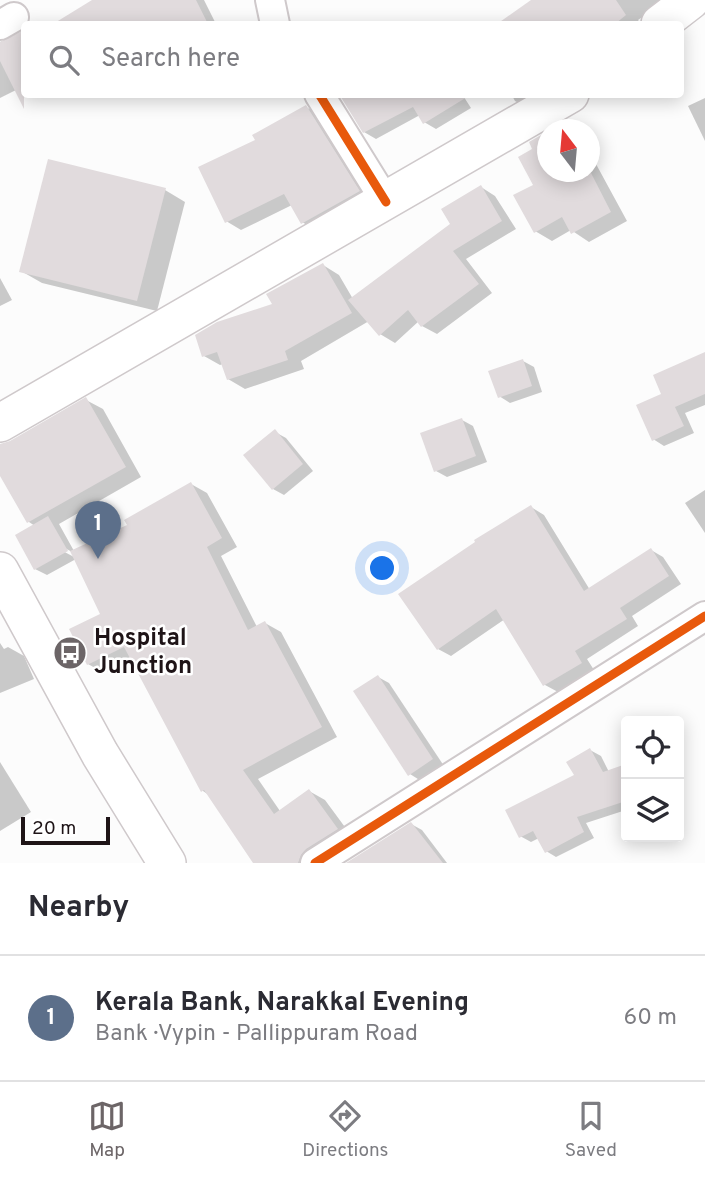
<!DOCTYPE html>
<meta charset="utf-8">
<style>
:root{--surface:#fff;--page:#f2f2f3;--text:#2b2b33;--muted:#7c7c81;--line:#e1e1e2;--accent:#6c6567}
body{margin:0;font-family:Overpass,sans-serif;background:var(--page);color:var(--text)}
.controls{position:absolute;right:21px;bottom:21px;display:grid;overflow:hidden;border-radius:7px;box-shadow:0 4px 18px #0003}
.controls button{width:63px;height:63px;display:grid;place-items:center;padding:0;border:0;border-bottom:2px solid var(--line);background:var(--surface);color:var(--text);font:35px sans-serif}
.compass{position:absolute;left:537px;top:119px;width:63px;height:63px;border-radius:50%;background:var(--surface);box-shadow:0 4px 18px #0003;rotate:344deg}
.scale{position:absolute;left:21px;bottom:18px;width:89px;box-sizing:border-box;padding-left:7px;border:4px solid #1e1417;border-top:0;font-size:19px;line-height:24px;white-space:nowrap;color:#1e1417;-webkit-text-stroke:5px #fff;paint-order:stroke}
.you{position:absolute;left:383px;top:569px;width:24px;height:24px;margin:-18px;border:5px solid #fff;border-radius:50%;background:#1a73e8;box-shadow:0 0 0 10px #1a73e833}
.badge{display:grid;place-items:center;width:46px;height:46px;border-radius:50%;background:var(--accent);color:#fff;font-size:23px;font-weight:700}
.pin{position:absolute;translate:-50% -58px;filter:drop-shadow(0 2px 4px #0008)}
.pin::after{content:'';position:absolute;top:37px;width:24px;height:21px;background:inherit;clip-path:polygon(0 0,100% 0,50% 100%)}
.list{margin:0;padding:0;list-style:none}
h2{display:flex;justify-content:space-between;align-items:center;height:91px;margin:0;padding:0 28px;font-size:30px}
h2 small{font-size:23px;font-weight:400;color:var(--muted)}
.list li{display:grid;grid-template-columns:46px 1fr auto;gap:21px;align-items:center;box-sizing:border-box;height:126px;padding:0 28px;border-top:2px solid var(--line)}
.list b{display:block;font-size:26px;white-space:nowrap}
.list p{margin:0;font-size:23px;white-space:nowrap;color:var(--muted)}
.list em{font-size:23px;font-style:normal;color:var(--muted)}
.icon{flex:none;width:38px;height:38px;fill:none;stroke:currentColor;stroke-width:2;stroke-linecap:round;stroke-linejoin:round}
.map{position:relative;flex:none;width:705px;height:863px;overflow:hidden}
.search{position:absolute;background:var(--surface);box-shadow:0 4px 18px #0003;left:21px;right:21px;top:21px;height:77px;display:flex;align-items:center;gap:18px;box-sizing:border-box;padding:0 24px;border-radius:7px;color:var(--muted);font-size:26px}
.sheet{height:217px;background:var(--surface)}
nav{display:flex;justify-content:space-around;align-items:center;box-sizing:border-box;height:98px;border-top:2px solid var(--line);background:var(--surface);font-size:19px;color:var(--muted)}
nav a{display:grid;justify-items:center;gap:4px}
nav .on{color:var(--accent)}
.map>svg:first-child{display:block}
.shadow{fill:#0003;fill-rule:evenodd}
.building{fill:#e1dbdd}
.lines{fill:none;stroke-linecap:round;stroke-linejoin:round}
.minor-casing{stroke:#cfc9cb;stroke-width:32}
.major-casing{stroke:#cfc9cb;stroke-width:40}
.minor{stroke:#fff;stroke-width:28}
.major{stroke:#fff;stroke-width:37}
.cycleway-casing{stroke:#fff;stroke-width:13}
.cycleway{stroke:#e8590c;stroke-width:9}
.labels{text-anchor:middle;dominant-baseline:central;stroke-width:5;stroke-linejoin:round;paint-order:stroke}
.poi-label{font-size:24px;font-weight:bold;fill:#1e1417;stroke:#fff;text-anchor:start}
</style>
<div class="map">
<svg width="705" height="863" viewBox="0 0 705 863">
<rect width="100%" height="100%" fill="#fcfcfc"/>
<!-- shadow -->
<g class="shadow">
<path d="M95,0H204L216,24H56Z"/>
<path d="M533,0H667L638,20L641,24H499Z"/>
<path d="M24,32V86L0,98V42Z"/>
<path d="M341,94H462L471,108L436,129L424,122L420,115L376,139L364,132Z"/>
<path d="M511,94H558L532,110L515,101Z"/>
<path d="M705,98V141L688,106Z"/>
<path d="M306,107L321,116L373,200L317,231L302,222L292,205L241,230L226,221Z"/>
<path d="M563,124L572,130H554Z"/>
<path d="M590,153L627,221L589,242L571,230L552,241L535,231V185L548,172H590Z"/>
<path d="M481,187L495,196L516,229L466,259L492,293L437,334L422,326L419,321L395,343L380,334L369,321L301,361L304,369L245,389L228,379L223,364L220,365L204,356L274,305L323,265L339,275L353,299L452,225Z"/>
<path d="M165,190L185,202L157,311L42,283L21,271Z"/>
<path d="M0,278L12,300L0,306Z"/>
<path d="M705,354V405L685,413L694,433L664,446L653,439L664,395Z"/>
<path d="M523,361L534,367L542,392L510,403L499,396Z"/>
<path d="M86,400L103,409L141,477L59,524L74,551L129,526L191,484L207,493L237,547L221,556L257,627L265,623L281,632L337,737L258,779L280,811L309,791L325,800L353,838L307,863H256L209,795L203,791L132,659L104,673L88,664L102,614L76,559L47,575L35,569V526L29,522L0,473V446L11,443ZM61,546L74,553V557L59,549Z"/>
<path d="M462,420L473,426L487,462L447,477L436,471Z"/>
<path d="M275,432L286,438L313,471L284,495L273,489Z"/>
<path d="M705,490V533L685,503Z"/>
<path d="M531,507L544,515L590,590L651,550L663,557L681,584L632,616L638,626L587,659L594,670L558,692L545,685L505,619L451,656L438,649Z"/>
<path d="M0,643L4,649L8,647L24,656L34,679L0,693Z"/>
<path d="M378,677L389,683L444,766L421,781L410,774Z"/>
<path d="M590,750L601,756L609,772L626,766V810L586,823L594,838L556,857L546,851L539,838L531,842L520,836L576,776Z"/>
<path d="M0,762L31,812L0,831Z"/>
<path d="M411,824L422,830L447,863H349Z"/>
</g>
<!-- building -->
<g class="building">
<path d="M92,0H196L208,24H53Z"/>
<path d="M531,0H616L626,15L615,24H497Z"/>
<path d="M24,30V109L0,61V42Z"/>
<path d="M339,94H472L423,124L413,107L363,133Z"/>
<path d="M306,105L360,191L301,224L284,194L225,223L198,167L255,140L252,135Z"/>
<path d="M548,131V172L590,171L611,212L571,234L562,217L534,233L513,195L533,185L518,157L532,149L529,142Z"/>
<path d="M48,159L166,188L137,301L19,272Z"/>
<path d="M481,185L502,221L453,251L479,284L421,327L408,310L379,336L348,300L450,224L441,209Z"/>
<path d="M323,263L352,313L285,351L288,360L227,380L217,352L202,357L195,335L217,322L272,304L266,294Z"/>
<path d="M705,352V394L675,407L684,426L652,441L636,405L661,394L653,375Z"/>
<path d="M523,359L532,386L498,398L488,371Z"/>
<path d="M86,397L126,467L27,523L0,476V444L10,441Z"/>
<path d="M462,418L476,456L434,472L420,433Z"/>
<path d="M275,429L303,464L272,490L243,455Z"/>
<path d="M191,482L222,538L207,547L248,630L265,621L322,727L243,770L274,814L309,789L338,829L306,849L301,855L298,863H253L204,790L201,792L124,647L87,665L69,629L100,614L70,551L127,525L124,520Z"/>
<path d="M531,505L584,591L651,548L669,576L620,608L627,619L575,651L582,663L543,686L496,609L437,650L398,594L475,542L474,540Z"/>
<path d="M48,516L68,551L34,570L15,535Z"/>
<path d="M378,675L433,759L408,776L353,691Z"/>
<path d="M590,748L603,772L626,764V801L577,817L584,832L545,853L533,831L519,838L505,810L574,775L566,762Z"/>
<path d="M411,822L443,863H346Z"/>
</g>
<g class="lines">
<defs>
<g id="minor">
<path d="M270,0L275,24"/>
<path d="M0,25L14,17"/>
<path d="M319,94L386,202"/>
<path d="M315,863L705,616"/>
</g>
<g id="major">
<path d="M660,24L691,0"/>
<path d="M0,423L570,94"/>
<path d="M0,571L100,754L167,863"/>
</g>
</defs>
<!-- minor casing -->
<use href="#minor" class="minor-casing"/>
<!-- major casing -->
<use href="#major" class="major-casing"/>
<!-- minor -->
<use href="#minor" class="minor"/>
<!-- major -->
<use href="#major" class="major"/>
<defs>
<g id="cycleway">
<path d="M319,94L386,202"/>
<path d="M315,863L705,616"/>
</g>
</defs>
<!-- cycleway casing -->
<use href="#cycleway" class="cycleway-casing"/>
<!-- cycleway -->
<use href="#cycleway" class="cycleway"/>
</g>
<!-- icons -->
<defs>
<symbol id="bus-disc" viewBox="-11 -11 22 22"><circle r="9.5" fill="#6c6567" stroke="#fff"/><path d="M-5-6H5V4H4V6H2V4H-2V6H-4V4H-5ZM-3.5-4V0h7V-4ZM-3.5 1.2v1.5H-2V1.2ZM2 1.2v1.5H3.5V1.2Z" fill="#fff"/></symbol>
</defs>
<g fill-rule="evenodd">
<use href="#bus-disc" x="51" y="634" width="38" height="38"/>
</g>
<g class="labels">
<!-- poi labels -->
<g class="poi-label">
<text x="94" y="639">Hospital<tspan x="94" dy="28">Junction</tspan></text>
</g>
</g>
</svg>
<div class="controls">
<button><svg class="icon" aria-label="locate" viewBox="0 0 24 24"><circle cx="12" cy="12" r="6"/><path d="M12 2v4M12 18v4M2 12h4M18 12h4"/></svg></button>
<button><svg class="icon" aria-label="layers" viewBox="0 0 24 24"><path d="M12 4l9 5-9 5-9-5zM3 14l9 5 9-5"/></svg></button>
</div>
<svg class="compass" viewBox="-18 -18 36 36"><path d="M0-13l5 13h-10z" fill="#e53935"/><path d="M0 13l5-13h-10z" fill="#7c7c81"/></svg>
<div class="scale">20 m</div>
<div class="you"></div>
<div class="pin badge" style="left:98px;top:559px;background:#5c6f8a">1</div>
<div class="search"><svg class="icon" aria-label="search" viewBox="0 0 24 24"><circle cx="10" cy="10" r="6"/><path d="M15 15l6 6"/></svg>Search here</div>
</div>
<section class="sheet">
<h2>Nearby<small></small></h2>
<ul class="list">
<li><span class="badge" style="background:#5c6f8a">1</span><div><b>Kerala Bank, Narakkal Evening</b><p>Bank · Vypin - Pallippuram Road</p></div><em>60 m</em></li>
</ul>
</section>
<nav>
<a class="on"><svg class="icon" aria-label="map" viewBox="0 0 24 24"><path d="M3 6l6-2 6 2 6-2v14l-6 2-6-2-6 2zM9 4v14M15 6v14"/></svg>Map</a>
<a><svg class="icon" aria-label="directions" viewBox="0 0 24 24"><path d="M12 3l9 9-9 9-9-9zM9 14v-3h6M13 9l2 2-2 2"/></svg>Directions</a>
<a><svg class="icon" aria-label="saved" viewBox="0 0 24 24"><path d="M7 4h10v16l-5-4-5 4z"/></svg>Saved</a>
</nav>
